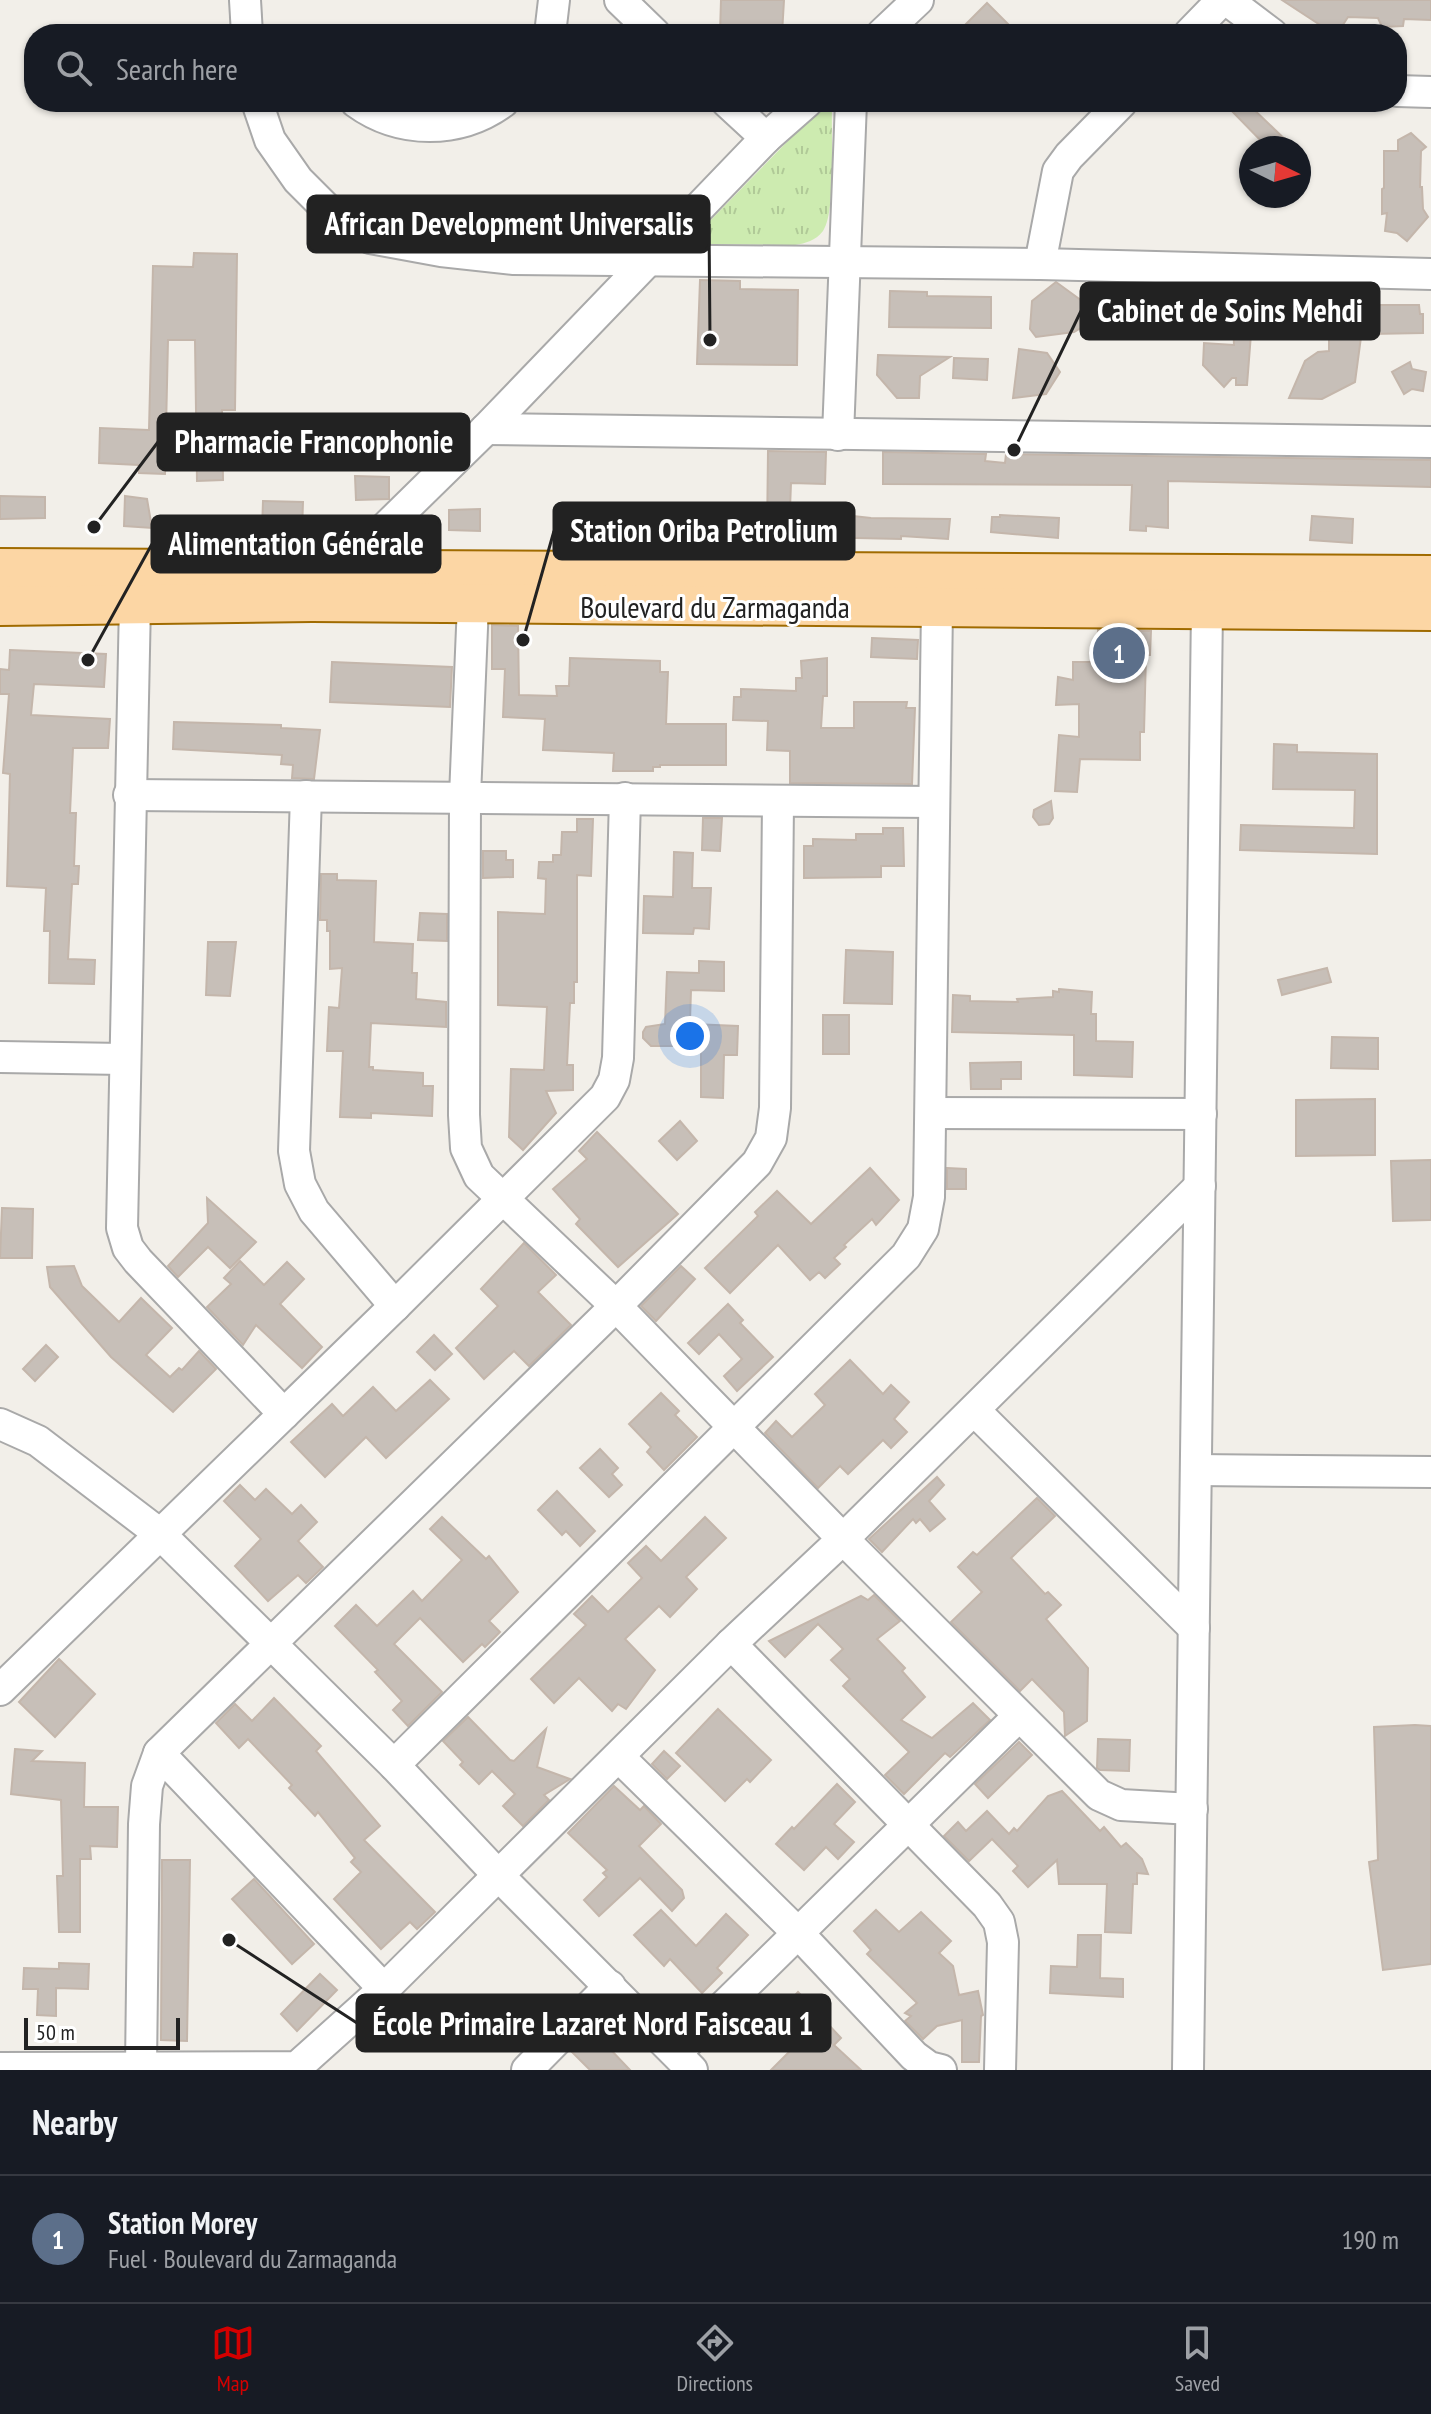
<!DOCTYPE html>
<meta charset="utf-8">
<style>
:root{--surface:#171b24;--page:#20242c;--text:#f1f3f6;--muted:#9ea1a6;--line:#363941;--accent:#d40000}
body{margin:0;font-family:"PT Sans Narrow",sans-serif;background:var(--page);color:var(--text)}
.compass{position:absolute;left:1239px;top:136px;width:72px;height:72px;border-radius:50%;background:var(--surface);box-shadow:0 2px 6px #0004;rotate:95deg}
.scale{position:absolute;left:24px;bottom:20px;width:156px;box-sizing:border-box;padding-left:8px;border:4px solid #222;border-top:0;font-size:22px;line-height:28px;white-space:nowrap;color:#222;-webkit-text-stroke:6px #fff;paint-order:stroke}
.you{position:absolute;left:690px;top:1036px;width:28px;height:28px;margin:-20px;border:6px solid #fff;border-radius:50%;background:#1a73e8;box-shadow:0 0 0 12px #1a73e833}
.badge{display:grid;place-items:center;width:52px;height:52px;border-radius:50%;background:var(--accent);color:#fff;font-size:26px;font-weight:700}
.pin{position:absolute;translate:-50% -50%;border:4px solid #fff;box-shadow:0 2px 8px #0006}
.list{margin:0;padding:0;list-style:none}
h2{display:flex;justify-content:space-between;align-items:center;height:104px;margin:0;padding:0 32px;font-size:34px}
h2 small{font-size:26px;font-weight:400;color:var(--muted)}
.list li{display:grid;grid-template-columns:52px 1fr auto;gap:24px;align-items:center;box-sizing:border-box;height:128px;padding:0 32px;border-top:2px solid var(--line)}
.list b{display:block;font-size:30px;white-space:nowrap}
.list p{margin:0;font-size:26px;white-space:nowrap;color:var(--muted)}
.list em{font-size:26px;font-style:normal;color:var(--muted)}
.icon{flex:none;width:44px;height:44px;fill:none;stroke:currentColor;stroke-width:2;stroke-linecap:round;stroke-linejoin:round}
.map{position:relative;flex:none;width:1431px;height:2070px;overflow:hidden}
.search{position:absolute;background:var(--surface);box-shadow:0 2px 6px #0004;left:24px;right:24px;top:24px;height:88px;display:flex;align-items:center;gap:20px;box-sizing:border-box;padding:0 28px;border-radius:32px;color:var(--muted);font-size:30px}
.sheet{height:232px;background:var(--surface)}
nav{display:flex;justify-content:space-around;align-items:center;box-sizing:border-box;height:112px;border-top:2px solid var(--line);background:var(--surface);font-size:22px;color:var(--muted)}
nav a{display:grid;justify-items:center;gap:4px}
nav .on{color:var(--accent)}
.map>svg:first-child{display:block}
.grass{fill:url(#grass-tufts)}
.building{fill:#c7bfb8;stroke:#c4b6ab;stroke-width:2}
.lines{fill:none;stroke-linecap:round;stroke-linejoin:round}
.minor-casing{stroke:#a9a9a9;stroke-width:34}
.major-casing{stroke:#a06b00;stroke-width:42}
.minor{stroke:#fff;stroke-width:30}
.major{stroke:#fcd6a4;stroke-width:38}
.labels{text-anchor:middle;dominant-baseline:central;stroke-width:6;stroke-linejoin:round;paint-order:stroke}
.street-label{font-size:30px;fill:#222;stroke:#fff}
.leader{fill:none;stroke:#222;stroke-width:3}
.callout-dot{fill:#222;stroke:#fff;stroke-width:3}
.callout{fill:#222;stroke:#222;stroke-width:3}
.callout-label{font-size:32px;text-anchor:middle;font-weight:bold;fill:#fff}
</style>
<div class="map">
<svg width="1431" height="2070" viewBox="0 0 1431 2070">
<defs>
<pattern id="grass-tufts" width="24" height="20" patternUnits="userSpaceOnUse" patternTransform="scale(2)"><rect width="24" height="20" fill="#cdebb0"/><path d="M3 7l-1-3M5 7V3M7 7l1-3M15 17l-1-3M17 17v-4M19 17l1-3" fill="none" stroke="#b0c997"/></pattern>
</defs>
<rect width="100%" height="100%" fill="#f2efe9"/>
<!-- grass -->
<path class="grass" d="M818,110H832C831,135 836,213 823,231C815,241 806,243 795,245L701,244L703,228Z"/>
<!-- building -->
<g class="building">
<path d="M721,0H784L782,34H720Z"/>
<path d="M1282,0H1431V20L1404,19L1403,26L1382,27L1378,18L1348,17L1337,34H1334Z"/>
<path d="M987,3L1010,26L1002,34H956Z"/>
<path d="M1223,102H1246L1294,148H1268Z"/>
<path d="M1411,133L1426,147L1421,151L1420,187H1422L1423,209L1428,217L1407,241L1397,233L1385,231L1387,213L1382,214V189L1384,188V151H1398V140Z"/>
<path d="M194,253L237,254L235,410H222L223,480L197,481L195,340H168L165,474L139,473V465L99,463L100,428L149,430L153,266L193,267Z"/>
<path d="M700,280L740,281V289L798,290L797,365L697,364Z"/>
<path d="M1056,282L1089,306L1091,322L1074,332L1036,337L1030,329L1032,301Z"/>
<path d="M890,291L927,292V296L991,297V328L889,327Z"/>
<path d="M1278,291V316L1274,333L1251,334L1247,385H1236V378H1232L1224,387L1203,365L1204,343L1234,345L1232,292Z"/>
<path d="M1344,300L1366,301V305H1419L1420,314H1423V333L1370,334L1363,322L1355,382L1322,399L1289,398L1305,361L1318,352L1329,351V309H1341Z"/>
<path d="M1019,349L1047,353L1060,372L1046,394L1013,398Z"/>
<path d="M878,355L950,357L920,376L919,398H897L877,375Z"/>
<path d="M954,358L988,359L987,380L953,378Z"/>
<path d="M1410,362L1412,369L1426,372L1423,391L1412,389L1404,394L1392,372Z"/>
<path d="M768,451L826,452L825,484L791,483L790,509L871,518L950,519L948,539L901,536V539L767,536Z"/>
<path d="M883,452L986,454L985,461L1005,463L1006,454L1431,460V487L1168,481V528L1146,526V531L1130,530L1132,485L883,484Z"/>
<path d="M355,476L389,477V499L356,500Z"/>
<path d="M0,496L45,497V518L0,519Z"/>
<path d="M125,496L147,499L152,528L124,526Z"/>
<path d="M263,501L303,502L302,531L262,530Z"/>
<path d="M480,509V531L449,530V510Z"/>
<path d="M1000,515L1059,518L1058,538L991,532L992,517H1000Z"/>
<path d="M1312,516L1353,519L1352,543L1310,540Z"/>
<path d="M492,625L518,626L519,695L557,696L556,686H569L570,658L660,661V672H668L666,724H726V765H660V767H653V771H613L614,753L543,750L545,719L503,717L505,669H492Z"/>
<path d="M1098,630L1151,631L1150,655H1146L1144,732H1140V760L1080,759L1077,792L1055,791L1059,735L1079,737V704L1056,705L1058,677L1073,680V662H1097Z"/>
<path d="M872,638L918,640L917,659L871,657Z"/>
<path d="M10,650L106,654L104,687L34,684L31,715L110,719L108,748H73L70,813H76L74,866H79L78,884H72L68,959L95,960L94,984L49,983L50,931H44L46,888L7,886L10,774L3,773L9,694H0V669L9,670Z"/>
<path d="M827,658V696H823L821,728H854V702H907L906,708H915L912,784L790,783V751L767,750L768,721L733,720L734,697H741V689L796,691V678H802L801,661Z"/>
<path d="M332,662L452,667L450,707L330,702Z"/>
<path d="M174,722L281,725V728L320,730L314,779L292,778L293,765L281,764L282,755L173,749Z"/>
<path d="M1274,744L1297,745V752L1377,754V854L1240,850L1241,825L1354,828L1355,790L1273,789Z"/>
<path d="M1051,801L1053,818L1049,824L1039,825L1033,817L1034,810Z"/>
<path d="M703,818H722L720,851L702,850Z"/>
<path d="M577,819H593L591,876L577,875V982H574V1003H570L567,1065H573V1090L546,1091L556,1113L523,1150L509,1137L511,1069L544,1070L547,1007L498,1005V912L545,914L546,879L538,878L539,862H553V855H561L562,832H577Z"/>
<path d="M883,828H903L904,866H881V877L804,878V846H813V839L856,840V834H883Z"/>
<path d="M483,851H506V860H513V877L483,878Z"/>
<path d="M674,852L693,853L692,888H711L709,929L694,928L693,934L643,933L644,896L673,897Z"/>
<path d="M321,874H337V880L376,881L374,942L413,944L412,973H417L416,999L446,1002V1027L371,1023L369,1067H373V1070L423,1073V1086H433L432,1116L371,1113V1118L340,1117L343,1051H327L329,1007L339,1008L342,968L330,969V931H327V920H320Z"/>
<path d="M420,913L447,914V941L418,940Z"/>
<path d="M208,942H236L230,996L206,995Z"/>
<path d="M846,950L893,952L892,1004L844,1003Z"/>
<path d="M699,961L724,962V991L691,990L690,1021L692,1024L738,1026L737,1055H724L723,1098L701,1097V1046H651L643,1038V1032L646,1027L665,1024L667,972L699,973Z"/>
<path d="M1327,968L1331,982L1282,995L1278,980Z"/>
<path d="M1059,989L1092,992L1091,1014H1096V1041L1133,1042L1132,1077L1074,1075V1035L952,1032L953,995L970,996V1001L1018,1002L1017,999L1053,997V991L1059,992Z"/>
<rect x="823" y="1015" width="26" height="39"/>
<path d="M1332,1037L1378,1038V1069L1331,1068Z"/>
<path d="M1021,1062V1079H1001V1089H971L970,1063Z"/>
<path d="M1375,1099V1155L1296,1156V1100Z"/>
<path d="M680,1121L697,1141L677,1160L659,1141Z"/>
<path d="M597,1132L678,1214L618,1267L576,1224L580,1219L553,1189L587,1159L579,1151Z"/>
<path d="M1431,1160V1220L1393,1221L1391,1161Z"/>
<path d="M870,1168L899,1200L876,1225L872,1219L844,1245L846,1247L834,1258L840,1264L825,1278L819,1272L810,1280L778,1245L730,1293L705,1268L758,1216L755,1212L777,1191L811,1224Z"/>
<path d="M947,1168L966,1169V1189H947Z"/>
<path d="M207,1198L256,1242L230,1268L208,1247L178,1277L168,1266L208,1223Z"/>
<path d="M2,1208L33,1209L32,1258H0Z"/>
<path d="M524,1243L556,1275L538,1292L571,1325L529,1366L514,1351L484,1379L456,1348L498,1306L481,1289Z"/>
<path d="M240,1261L264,1285L287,1262L304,1279L280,1304L322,1347L302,1368L256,1325L243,1345L207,1307L231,1284L224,1278Z"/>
<path d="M74,1266L82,1286L119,1322L141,1298L172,1328L146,1355L170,1377L179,1368L182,1370L199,1351L216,1369L173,1412L111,1357L50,1287L47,1267Z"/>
<path d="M681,1266L695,1279L656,1321L641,1306Z"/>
<path d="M728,1304L743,1320L740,1323L773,1357L737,1391L724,1376L742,1359L719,1334L699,1354L688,1343Z"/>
<path d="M434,1335L452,1354L435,1370L417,1352Z"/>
<path d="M46,1345L58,1357L35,1381L23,1369Z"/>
<path d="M850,1360L883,1394L891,1385L909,1402L894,1419L907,1432L891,1448L883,1440L848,1474L840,1466L818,1488L765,1433L776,1421L792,1437L825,1405L815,1394Z"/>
<path d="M430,1380L449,1399L386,1458L366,1437L325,1477L291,1442L332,1404L343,1416L373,1387L396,1411Z"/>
<path d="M661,1393L679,1411L675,1415L697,1437L664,1470L647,1452L651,1447L629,1424Z"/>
<path d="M600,1449L618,1468L612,1474L622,1485L609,1497L580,1468Z"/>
<path d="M937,1477L944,1485L929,1501L945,1519L930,1531L920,1519L916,1523L913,1519L882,1552L869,1539Z"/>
<path d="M240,1485L255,1500L266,1489L292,1514L301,1505L317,1522L298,1541L323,1567L306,1583L298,1575L268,1601L235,1566L261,1539L224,1501Z"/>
<path d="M557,1491L595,1531L580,1546L566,1531L562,1535L538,1510Z"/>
<path d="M1037,1498L1055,1516L1011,1558L1045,1594L1048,1592L1061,1605L1046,1619L1088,1668L1087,1721L1065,1736L1064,1712L1032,1679L1020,1691L951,1622L982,1592L958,1567L973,1552L977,1555Z"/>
<path d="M442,1517L486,1559L489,1556L518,1592L489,1621L500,1632L485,1647L482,1644L463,1662L420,1618L394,1644L442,1692L408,1726L393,1710L402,1701L375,1672L378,1670L335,1626L356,1605L377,1626L413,1591L422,1601L462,1560L430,1529Z"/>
<path d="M705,1517L726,1538L686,1577L697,1589L670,1617L659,1606L625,1639L655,1670L626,1709L618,1704L612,1711L579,1678L554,1703L531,1679L586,1625L574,1614L592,1596L608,1612L642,1578L628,1563L646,1546L661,1561Z"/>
<path d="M874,1595L900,1621L877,1639L905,1668L902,1671L925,1697L901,1720L932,1738L973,1703L990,1720L950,1757L945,1753L904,1794L885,1775L909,1752L843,1686L850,1679L831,1660L843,1649L818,1624L785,1657L769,1641L861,1596L868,1600Z"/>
<path d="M59,1659L95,1694L55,1737L19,1702Z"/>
<path d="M274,1698L321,1746L316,1751L380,1826L364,1840L435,1912L417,1929L410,1922L381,1949L334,1899L361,1872L351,1862L355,1858L318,1812L315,1816L289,1788L292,1785L248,1739L239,1748L216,1723L235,1704L252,1721Z"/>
<path d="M718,1709L771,1760L750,1782L747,1779L725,1801L676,1753Z"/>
<path d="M468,1717L510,1760L514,1761L546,1729L537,1767L570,1779L544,1795L549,1800L523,1826L503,1806L515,1794L492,1771L479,1784L460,1765L463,1762L443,1741Z"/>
<path d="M1415,1725L1431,1726V1964L1383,1970L1369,1862L1378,1860L1374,1727Z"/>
<path d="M1098,1739L1130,1740L1129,1771L1100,1770L1097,1768Z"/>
<path d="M1019,1742L1032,1755L988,1798L975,1784Z"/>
<path d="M15,1749L42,1751L32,1761L85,1763L84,1807H118L117,1847L90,1846L91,1859H80V1932H59L57,1876H63L61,1800L11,1794Z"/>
<path d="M664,1751L680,1766L667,1779L652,1764Z"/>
<path d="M837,1784L855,1802L834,1824L854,1842L838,1859L826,1847L804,1870L776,1844L792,1827L794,1829Z"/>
<path d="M614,1786L640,1810L644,1806L661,1824L639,1846L682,1890L684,1898L672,1911L640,1878L599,1916L584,1900L607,1877L603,1873L607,1870L568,1833Z"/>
<path d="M1062,1791L1100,1831L1104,1827L1121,1847L1126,1843L1142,1859L1148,1874L1137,1873V1884H1133L1131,1933L1105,1932L1107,1884H1059L1057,1860L1028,1887L1013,1871L1018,1866L992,1839L969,1861L944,1836L958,1822L966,1831L987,1811L1009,1834L1014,1828L1017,1831L1048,1796Z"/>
<path d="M162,1860H190L187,2041L161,2040Z"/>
<path d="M254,1879L314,1944L292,1964L232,1899Z"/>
<path d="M661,1910L696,1946L726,1914L748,1935L717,1968L722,1973L702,1993L670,1959L664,1966L634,1935Z"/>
<path d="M876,1910L899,1932L921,1912L951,1941L939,1953L953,1966L959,1995L978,1991L983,2015L981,2016L979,2062H962V2020L937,2026L923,2039L905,2021L911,2016L905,2013L917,2003L867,1954L871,1950L854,1931Z"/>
<path d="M1078,1935H1101L1100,1978L1123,1979V1997L1050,1993L1051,1966L1077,1967Z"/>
<path d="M59,1963L89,1964L88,1989L56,1988V2016L37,2015L38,1989H23L24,1968L59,1969Z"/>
<path d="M320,1974L337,1990L297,2031L281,2014Z"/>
<path d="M798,1992L841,2038L834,2045L861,2070H771L798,2043L773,2019Z"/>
<path d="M592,2030L630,2070H590L571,2051Z"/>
</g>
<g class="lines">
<defs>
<g id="minor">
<path d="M245,0L247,34"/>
<path d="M620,0L655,34"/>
<path d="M1227,0L1272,34"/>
<path d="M550,34L554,0"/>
<path d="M882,34L918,0"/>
<path d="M1189,34L1222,0"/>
<path d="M1397,91L1431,92"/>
<path d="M257,102L270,140L298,180L329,211L370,238L441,251L514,259L1040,264L1431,274"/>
<path d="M356,102C400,134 459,134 503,102"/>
<path d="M727,102L766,138"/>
<path d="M1040,264L1058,171L1069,156L1122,102"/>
<path d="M486,429L1431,442"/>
<path d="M838,435L851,102"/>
<path d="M332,580L486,429L766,138L807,102"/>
<path d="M135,603L122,1228L128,1248L138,1261L284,1414"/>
<path d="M473,604L465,796L464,1115L466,1148L479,1176L616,1306L843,1539L1099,1795L1121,1805L1192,1809"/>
<path d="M129,795L933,802"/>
<path d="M306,796L294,1151L300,1184L314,1211L395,1306"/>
<path d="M0,1057L124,1059"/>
<path d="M931,1113L1201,1114"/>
<path d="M974,1410L1194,1628"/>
<path d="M0,1424L38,1441L160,1534L394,1765L499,1876L692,2070"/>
<path d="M1196,1470L1431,1472"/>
<path d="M731,1644L987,1905L999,1922L1003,1942L1000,2070"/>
<path d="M0,1690L395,1306L605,1097L614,1080L618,1058L625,798"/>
<path d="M159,1753L384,1989"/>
<path d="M619,1757L798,1933L914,2056L929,2067L941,2070"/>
<path d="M394,1765L906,1256L923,1229L929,1197L937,607"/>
<path d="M676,2053L1019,1716"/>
<path d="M141,2066L144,1824L147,1786L159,1753L616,1306L757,1163L771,1138L775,1108L778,802"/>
<path d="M0,2068L297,2067L384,1989L731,1644L843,1539L1200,1186"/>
<path d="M527,2070L610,1986"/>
<path d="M1188,2070L1207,609"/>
</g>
<g id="major">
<path d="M0,568L1431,575"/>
<path d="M0,606L312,602L1431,611"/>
</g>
</defs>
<!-- minor casing -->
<use href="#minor" class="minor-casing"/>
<!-- major casing -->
<use href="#major" class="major-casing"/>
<!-- minor -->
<use href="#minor" class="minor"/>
<!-- major -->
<use href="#major" class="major"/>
</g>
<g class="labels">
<!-- street labels -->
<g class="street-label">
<text x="715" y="606">Boulevard du Zarmaganda</text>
</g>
</g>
<!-- callouts -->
<path class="leader" d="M710 340L709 224M1014 450L1081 311M94 527L158 442M523 640L554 531M88 660L152 544M229 1940L357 2023"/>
<g class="callout-dot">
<circle cx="710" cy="340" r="8"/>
<circle cx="1014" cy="450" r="8"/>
<circle cx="94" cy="527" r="8"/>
<circle cx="523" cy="640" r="8"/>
<circle cx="88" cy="660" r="8"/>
<circle cx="229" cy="1940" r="8"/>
</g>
<g class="callout">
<rect x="308" y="196" width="401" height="56" rx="8"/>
<rect x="1081" y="283" width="298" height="56" rx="8"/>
<rect x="158" y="414" width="311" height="56" rx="8"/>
<rect x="554" y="503" width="300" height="56" rx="8"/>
<rect x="152" y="516" width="288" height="56" rx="8"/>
<rect x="357" y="1995" width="473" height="56" rx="8"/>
</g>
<g class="callout-label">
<text x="509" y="235">African Development Universalis</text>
<text x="1230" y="322">Cabinet de Soins Mehdi</text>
<text x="314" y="453">Pharmacie Francophonie</text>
<text x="704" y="542">Station Oriba Petrolium</text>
<text x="296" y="555">Alimentation Générale</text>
<text x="593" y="2035">École Primaire Lazaret Nord Faisceau 1</text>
</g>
</svg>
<svg class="compass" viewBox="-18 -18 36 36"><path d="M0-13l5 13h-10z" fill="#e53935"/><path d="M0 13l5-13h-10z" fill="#9ea1a6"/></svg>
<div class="scale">50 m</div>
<div class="you"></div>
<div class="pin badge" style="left:1119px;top:653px;background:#5c6f8a">1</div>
<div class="search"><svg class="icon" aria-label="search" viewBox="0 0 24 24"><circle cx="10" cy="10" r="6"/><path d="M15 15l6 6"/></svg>Search here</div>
</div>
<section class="sheet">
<h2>Nearby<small></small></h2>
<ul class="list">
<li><span class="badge" style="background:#5c6f8a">1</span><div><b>Station Morey</b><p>Fuel · Boulevard du Zarmaganda</p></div><em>190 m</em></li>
</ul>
</section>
<nav>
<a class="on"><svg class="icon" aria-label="map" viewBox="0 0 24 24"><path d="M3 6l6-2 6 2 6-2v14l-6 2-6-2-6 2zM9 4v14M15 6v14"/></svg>Map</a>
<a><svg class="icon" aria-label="directions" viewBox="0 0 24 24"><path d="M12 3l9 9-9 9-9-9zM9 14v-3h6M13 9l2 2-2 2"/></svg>Directions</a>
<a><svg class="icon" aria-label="saved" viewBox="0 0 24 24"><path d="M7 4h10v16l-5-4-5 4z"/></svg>Saved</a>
</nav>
